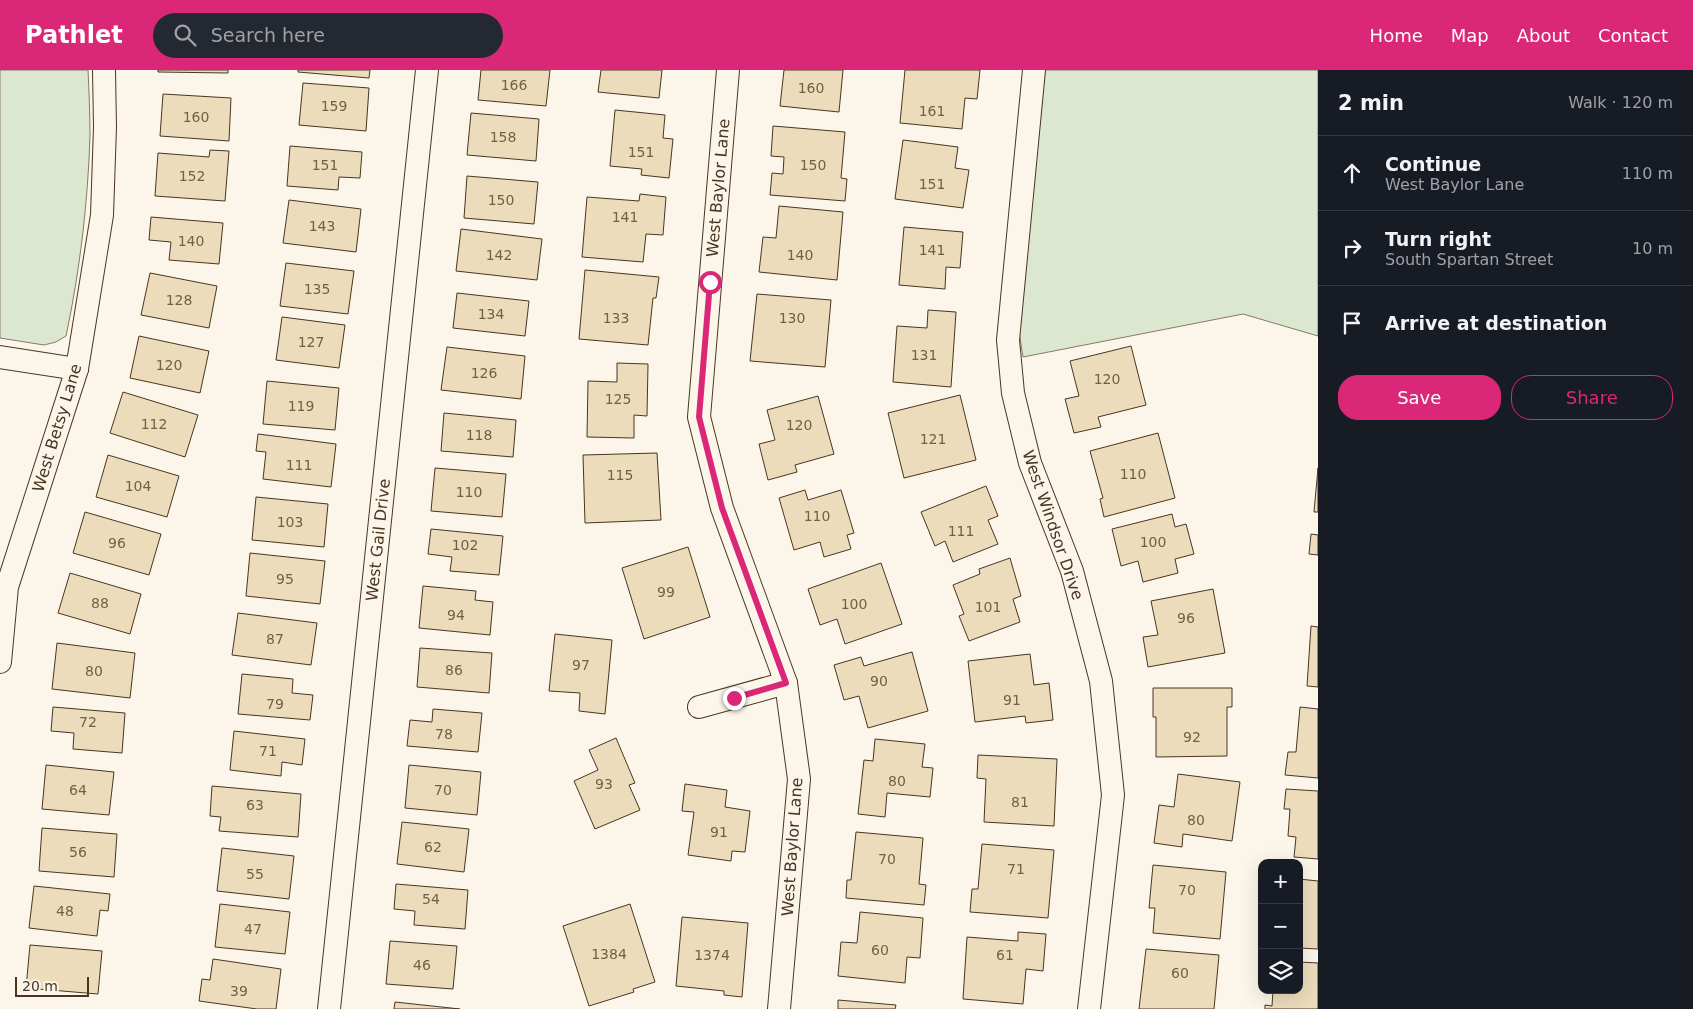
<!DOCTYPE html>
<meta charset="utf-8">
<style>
:root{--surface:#171b24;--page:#242831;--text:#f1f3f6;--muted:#9ea1a6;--line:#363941;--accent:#db2777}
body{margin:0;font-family:"DejaVu Sans",sans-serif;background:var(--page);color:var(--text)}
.controls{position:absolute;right:15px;bottom:15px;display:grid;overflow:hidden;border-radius:10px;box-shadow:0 5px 20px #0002}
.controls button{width:45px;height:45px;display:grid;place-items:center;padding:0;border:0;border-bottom:1px solid var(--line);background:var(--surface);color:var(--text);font:25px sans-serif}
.scale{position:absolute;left:15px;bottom:12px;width:74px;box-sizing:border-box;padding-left:5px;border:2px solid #4a3520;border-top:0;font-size:14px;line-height:18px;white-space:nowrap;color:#4a3520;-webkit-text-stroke:4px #fbf6e9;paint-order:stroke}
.stop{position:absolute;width:15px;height:15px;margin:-11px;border:4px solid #db2777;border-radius:50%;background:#fff}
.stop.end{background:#db2777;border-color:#fff;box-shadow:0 1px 5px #0008}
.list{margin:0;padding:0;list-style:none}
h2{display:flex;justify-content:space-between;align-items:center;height:65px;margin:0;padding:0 20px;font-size:21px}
h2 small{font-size:16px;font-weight:400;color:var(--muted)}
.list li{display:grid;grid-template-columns:32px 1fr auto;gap:15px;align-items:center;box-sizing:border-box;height:75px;padding:0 20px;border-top:1px solid var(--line)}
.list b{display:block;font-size:19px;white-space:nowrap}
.list p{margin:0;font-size:16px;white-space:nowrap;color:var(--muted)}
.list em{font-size:16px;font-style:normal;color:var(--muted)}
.actions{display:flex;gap:10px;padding:15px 20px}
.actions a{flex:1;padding:11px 0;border:1px solid var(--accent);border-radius:20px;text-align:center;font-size:18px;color:var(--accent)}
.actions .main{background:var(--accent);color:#fff}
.icon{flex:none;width:28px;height:28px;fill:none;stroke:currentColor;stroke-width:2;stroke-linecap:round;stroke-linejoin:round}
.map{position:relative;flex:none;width:1318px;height:939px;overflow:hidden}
header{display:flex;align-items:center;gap:30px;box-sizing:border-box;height:70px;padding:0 25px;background:var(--accent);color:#fff}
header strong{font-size:24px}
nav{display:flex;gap:28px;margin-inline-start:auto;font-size:18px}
.search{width:350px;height:45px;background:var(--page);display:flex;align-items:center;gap:12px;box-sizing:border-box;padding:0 18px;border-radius:28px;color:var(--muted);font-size:19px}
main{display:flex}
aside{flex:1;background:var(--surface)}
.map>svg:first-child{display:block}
.green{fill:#dce7d0;stroke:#887966}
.building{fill:#ecdcbc;stroke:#4a3520}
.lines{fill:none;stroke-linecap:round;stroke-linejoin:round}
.minor-casing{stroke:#4a3520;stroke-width:24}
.minor{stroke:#fbf6e9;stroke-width:22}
.route{stroke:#db2777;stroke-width:6}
.labels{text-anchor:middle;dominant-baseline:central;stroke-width:4;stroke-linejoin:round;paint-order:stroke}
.number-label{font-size:14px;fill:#725f47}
.street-label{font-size:16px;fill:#4a3520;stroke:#fbf6e9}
</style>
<header>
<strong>Pathlet</strong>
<div class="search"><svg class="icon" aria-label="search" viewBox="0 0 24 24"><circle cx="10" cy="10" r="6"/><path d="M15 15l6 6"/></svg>Search here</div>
<nav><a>Home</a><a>Map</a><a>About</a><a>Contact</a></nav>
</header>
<main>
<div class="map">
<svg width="1318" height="939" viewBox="0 0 1318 939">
<rect width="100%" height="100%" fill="#fbf6e9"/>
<!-- green -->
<g class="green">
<path d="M0,0H88C89,22 90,43 90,65C88,132 80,200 66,266L56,272L44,275L0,268Z"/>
<path d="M1045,0H1318V266L1243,244L1023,287L1019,262Z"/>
</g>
<!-- building -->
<g class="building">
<path d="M158,0H228V3L158,2Z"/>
<path d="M298,0H370L369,8L298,2Z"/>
<path d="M481,0H550L546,36L478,30Z"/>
<path d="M601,0H662L659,28L598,22Z"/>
<path d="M784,0H843L839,42L780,36Z"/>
<path d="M905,0H980L977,29L965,28L962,59L900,53Z"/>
<path d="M303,13L369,18L366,61L299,55Z"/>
<path d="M163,24L231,28L229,71L160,66Z"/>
<path d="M615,40L665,45L663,68L673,69L669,108L641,105L642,99L610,96Z"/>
<path d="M471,43L539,49L536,91L467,85Z"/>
<path d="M773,56L845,62L841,108L847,109L845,131L770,125L772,103L783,104L784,87L771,86Z"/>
<path d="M903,70L958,77L955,98L969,100L963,138L895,129Z"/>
<path d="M290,76L362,82L360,108L339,107L338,120L287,116Z"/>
<path d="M210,80L229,81L225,131L155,126L158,83L209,87Z"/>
<path d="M467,106L538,112L534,154L464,148Z"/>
<path d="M640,124L666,127L663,165L646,164L643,192L582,187L587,127L639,131Z"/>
<path d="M289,130L361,139L356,182L283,173Z"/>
<path d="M779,136L843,142L837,210L759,202L763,167L776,168Z"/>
<path d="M151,147L223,153L219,194L169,190L171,172L149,170Z"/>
<path d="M904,157L963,162L960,198L946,197L945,219L899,215Z"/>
<path d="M461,159L542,169L537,210L456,201Z"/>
<path d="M286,193L354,201L348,244L280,236Z"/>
<path d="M585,200L659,207L656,228H653L648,275L579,269Z"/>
<path d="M150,203L217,216L209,258L141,245Z"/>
<path d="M457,223L529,231L525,266L453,258Z"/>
<path d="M757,224L831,230L825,297L750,291Z"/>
<path d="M928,240L956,242L951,317L893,312L897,256L927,258Z"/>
<path d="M282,247L345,255L339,298L276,290Z"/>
<path d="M139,266L209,281L200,323L130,308Z"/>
<path d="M1131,276L1146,335L1098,347L1101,357L1074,363L1065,329L1079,326L1070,291Z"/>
<path d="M447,277L525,286L521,329L441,320Z"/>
<path d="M617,293L648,294L647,346L634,345V368L587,367L588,311L617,312Z"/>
<path d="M267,311L339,318L335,360L263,354Z"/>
<path d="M123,322L198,345L185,387L110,363Z"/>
<path d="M960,325L976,390L904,408L888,343Z"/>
<path d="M818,326L834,384L795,395L797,402L768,410L759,374L775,370L767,340Z"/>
<path d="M444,343L516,350L513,387L441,381Z"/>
<path d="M1158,363L1175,428L1104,447L1100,429L1103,428L1090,381Z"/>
<path d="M258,364L336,374L331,417L263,409L266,382L256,381Z"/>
<path d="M657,383L661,450L585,453L583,385Z"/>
<path d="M108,385L179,406L167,447L96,427Z"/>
<path d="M435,398L506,404L502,447L431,441Z"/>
<path d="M1318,398V442H1314Z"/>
<path d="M986,416L998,446L988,450L998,474L953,492L945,471L935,476L921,442Z"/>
<path d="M805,420L808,430L841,420L854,463L847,465L851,479L824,487L820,472L794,480L779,428Z"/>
<path d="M256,427L328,434L324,477L252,470Z"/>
<path d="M85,442L161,464L149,505L73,483Z"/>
<path d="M1172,444L1175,457L1186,454L1194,484L1175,489L1178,503L1143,512L1138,491L1121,496L1112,459Z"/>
<path d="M431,459L503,466L499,505L450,501L452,487L428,484Z"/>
<path d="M1311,464L1318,465V485L1309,484Z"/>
<path d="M688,477L710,547L644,569L622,498Z"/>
<path d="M250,483L325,491L320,534L246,526Z"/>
<path d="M1010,488L1021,526L1013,529L1020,552L969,571L959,546L964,544L953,515L980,504L979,499Z"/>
<path d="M881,493L902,554L845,574L837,549L820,555L808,519Z"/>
<path d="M70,503L141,524L130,564L58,543Z"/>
<path d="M423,516L476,521L475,530L493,532L490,565L419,558Z"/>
<path d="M1213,519L1225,583L1148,597L1143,567L1158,565L1151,531Z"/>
<path d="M238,543L317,553L311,595L232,585Z"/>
<path d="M1311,556L1318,557V617L1307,616Z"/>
<path d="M555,564L612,570L605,644L579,641L580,623L549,621Z"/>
<path d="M57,573L135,583L130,628L52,619Z"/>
<path d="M420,578L492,583L489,623L417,617Z"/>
<path d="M912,582L928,641L868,658L859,626L844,630L834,595L861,587L864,596Z"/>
<path d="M1030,584L1034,615L1049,613L1053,650L1026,653L1025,646L975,652L968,591Z"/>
<path d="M242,604L293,609L292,623L313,625L310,650L238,644Z"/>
<path d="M1153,618H1232V637H1227V686L1156,687V647H1153Z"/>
<path d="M53,637L125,643L122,683L73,679L74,663L51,661Z"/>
<path d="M1300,637L1318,639V708L1285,705L1288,682H1296Z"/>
<path d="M433,639L482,643L478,682L407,676L410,650L432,652Z"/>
<path d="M234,661L305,669L302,695L282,692L281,706L230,700Z"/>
<path d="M616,668L635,713L629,715L640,740L595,759L574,711L598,700L589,680Z"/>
<path d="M875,669L925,674L922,697L933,698L930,727L887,723L885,747L858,744L864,690L873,691Z"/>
<path d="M978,685L1057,689L1054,756L984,752L986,709L977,708Z"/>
<path d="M46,695L114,702L109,745L42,739Z"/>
<path d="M409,695L481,702L477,745L405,738Z"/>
<path d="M1178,704L1240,712L1232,771L1183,764L1182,777L1154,773L1159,735L1174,737Z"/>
<path d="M685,714L727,720L725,737L750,741L745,782L732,781L731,791L688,785L694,742L682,741Z"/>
<path d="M212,716L301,724L298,767L219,761L221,747L210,746Z"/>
<path d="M1286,719L1318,721V789L1294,787L1296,767L1288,766L1290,739H1284Z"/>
<path d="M402,752L469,759L464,802L397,794Z"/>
<path d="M42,758L117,764L114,807L39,801Z"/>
<path d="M856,762L923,768L919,814L926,815L924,835L846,828L847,810H851Z"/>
<path d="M982,774L1054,780L1048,848L970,842L972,819H978Z"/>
<path d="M222,778L294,786L289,829L217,821Z"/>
<path d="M1153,795L1226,802L1220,869L1153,863L1155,838H1149Z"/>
<path d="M1299,809L1318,811V879L1299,878Z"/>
<path d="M396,814L468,820L465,859L414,855L415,841L394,839Z"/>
<path d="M34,816L110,824L108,841L100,840L97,866L29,858Z"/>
<path d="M220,834L290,842L285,884L215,877Z"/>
<path d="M630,834L655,912L633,919L634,922L589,936L563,856Z"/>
<path d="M860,842L923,848L920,888L907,887L905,913L838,906L841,872L857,873Z"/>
<path d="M682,847L748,853L742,927L724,925V921L676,916Z"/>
<path d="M1018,862L1046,864L1043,901L1026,899L1023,934L963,929L967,867L1018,871Z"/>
<path d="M390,871L457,876L453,919L386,914Z"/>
<path d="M30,875L102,881L98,924L26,918Z"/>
<path d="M1146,879L1219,885L1214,939H1139Z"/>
<path d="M213,889L281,899L276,939H257L199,931L202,909L210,910Z"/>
<path d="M1299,892L1318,893V939H1265V935L1272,936L1273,920H1299Z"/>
<path d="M838,930L896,935L895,939H838Z"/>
<path d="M395,932L460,939H394Z"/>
</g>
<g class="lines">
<defs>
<g id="minor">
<path d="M728,0L699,347L722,438L786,613L799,709L779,939"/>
<path d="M1034,0L1008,270L1013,323L1030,393L1072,501L1101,611L1113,725L1089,939"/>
<path d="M0,287L77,299"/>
<path d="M0,592L7,517L77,299L102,145L105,57L104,0"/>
<path d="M699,637L786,613"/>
<path d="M329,939L427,0"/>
</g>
</defs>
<!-- minor casing -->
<use href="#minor" class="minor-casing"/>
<!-- minor -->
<use href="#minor" class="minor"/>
</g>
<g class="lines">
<!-- route -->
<path class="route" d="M710,212L699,347L722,438L786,613L734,628"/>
</g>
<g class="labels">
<!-- number labels -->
<g class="number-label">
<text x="514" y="15">166</text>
<text x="811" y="18">160</text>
<text x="334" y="36">159</text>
<text x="932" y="41">161</text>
<text x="196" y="47">160</text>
<text x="503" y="67">158</text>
<text x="641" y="82">151</text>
<text x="325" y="95">151</text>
<text x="813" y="95">150</text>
<text x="192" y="106">152</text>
<text x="932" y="114">151</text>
<text x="501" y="130">150</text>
<text x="625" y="147">141</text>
<text x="322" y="156">143</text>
<text x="191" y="171">140</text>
<text x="932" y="180">141</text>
<text x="499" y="185">142</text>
<text x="800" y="185">140</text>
<text x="317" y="219">135</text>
<text x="179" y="230">128</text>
<text x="491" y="244">134</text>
<text x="616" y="248">133</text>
<text x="792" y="248">130</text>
<text x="311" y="272">127</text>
<text x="924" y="285">131</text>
<text x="169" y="295">120</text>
<text x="484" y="303">126</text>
<text x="1107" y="309">120</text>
<text x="618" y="329">125</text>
<text x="301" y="336">119</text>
<text x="154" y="354">112</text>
<text x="799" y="355">120</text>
<text x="479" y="365">118</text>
<text x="933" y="369">121</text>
<text x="299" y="395">111</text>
<text x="1133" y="404">110</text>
<text x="620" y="405">115</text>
<text x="138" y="416">104</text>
<text x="469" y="422">110</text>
<text x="817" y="446">110</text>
<text x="290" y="452">103</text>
<text x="961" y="461">111</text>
<text x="1153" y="472">100</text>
<text x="117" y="473">96</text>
<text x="465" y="475">102</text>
<text x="285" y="509">95</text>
<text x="666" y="522">99</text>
<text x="100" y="533">88</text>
<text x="854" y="534">100</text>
<text x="988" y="537">101</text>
<text x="456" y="545">94</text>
<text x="1186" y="548">96</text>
<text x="275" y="569">87</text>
<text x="581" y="595">97</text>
<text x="454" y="600">86</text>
<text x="94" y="601">80</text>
<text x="879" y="611">90</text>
<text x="1012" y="630">91</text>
<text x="275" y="634">79</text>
<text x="88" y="652">72</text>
<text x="444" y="664">78</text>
<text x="1192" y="667">92</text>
<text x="268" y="681">71</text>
<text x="897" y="711">80</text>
<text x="604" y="714">93</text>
<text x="78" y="720">64</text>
<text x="443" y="720">70</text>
<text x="1020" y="732">81</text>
<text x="255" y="735">63</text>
<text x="1196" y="750">80</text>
<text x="719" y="762">91</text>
<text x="433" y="777">62</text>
<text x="78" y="782">56</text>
<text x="887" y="789">70</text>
<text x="1016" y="799">71</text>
<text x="255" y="804">55</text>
<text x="1187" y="820">70</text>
<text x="431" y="829">54</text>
<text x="65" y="841">48</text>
<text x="253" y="859">47</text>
<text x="880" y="880">60</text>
<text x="609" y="884">1384</text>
<text x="712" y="885">1374</text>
<text x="1005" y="885">61</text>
<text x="422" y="895">46</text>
<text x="1180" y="903">60</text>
<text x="239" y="921">39</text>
</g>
<!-- street labels -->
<g class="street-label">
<text transform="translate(718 118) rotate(-85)">West Baylor Lane</text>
<text transform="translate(57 358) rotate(-73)">West Betsy Lane</text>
<text transform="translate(1053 455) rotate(71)">West Windsor Drive</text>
<text transform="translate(378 470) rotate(-84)">West Gail Drive</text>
<text transform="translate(792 777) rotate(-86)">West Baylor Lane</text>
</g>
</g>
</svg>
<div class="controls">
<button>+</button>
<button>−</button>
<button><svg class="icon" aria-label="layers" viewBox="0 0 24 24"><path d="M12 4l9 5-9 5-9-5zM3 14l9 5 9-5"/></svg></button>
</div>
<div class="scale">20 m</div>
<div class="stop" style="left:710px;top:212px"></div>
<div class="stop end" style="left:734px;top:628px"></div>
</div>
<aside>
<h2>2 min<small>Walk · 120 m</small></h2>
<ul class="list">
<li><svg class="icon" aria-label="ahead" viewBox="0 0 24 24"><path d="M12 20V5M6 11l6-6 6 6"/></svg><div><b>Continue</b><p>West Baylor Lane</p></div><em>110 m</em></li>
<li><svg class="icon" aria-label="right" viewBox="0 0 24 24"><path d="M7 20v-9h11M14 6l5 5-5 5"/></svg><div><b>Turn right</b><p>South Spartan Street</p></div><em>10 m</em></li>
<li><svg class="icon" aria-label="arrive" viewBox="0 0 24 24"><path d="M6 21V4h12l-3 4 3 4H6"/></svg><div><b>Arrive at destination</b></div></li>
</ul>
<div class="actions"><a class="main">Save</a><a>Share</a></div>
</aside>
</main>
